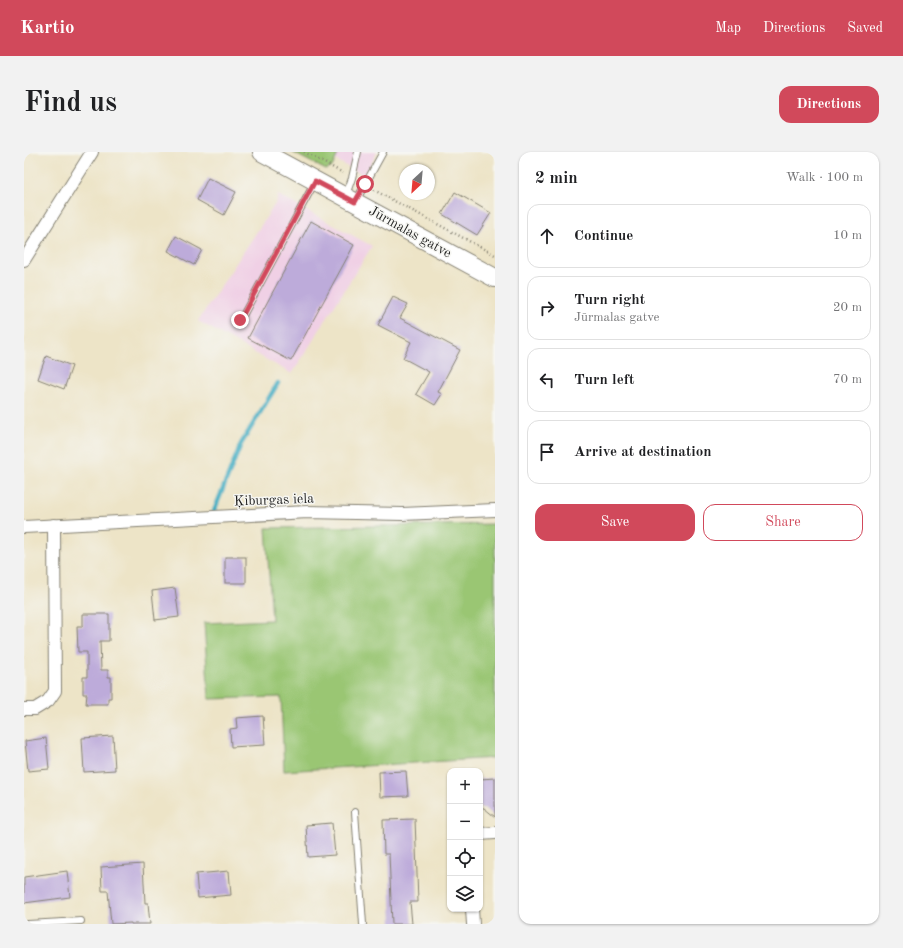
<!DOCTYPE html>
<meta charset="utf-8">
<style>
:root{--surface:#fff;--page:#f2f2f2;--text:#202124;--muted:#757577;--line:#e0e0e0;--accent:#d1495b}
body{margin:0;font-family:"Old Standard TT",serif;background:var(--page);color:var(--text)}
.controls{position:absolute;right:12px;bottom:12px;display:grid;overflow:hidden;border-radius:8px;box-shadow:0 1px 3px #0004}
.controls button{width:36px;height:36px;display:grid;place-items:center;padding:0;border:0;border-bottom:1px solid var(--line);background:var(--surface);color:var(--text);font:20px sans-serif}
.compass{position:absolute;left:375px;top:12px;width:36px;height:36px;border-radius:50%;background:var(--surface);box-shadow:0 1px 3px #0004;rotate:206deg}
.stop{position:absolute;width:12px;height:12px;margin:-9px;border:3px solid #d1495b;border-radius:50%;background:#fff}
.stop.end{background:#d1495b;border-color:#fff;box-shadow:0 1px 4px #0008}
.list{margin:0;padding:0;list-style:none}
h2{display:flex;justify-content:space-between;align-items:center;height:52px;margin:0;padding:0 16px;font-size:17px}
h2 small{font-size:13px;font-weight:400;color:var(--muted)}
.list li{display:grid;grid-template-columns:26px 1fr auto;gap:12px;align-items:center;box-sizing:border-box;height:64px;margin:0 8px 8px;padding:0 8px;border:1px solid var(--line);border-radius:12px}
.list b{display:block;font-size:15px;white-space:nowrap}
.list p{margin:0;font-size:13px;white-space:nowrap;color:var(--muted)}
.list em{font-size:13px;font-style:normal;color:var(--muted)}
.actions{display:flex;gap:8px;padding:12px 16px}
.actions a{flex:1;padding:9px 0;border:1px solid var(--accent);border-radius:12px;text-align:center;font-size:14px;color:var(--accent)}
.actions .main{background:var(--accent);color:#fff}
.icon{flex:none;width:22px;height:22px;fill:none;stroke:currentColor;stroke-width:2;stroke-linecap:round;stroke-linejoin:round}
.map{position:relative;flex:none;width:471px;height:772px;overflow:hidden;border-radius:12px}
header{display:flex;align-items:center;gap:24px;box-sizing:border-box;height:56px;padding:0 20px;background:var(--accent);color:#fff}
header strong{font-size:19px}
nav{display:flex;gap:22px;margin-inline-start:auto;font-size:14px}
.intro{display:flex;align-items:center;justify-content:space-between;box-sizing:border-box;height:96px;padding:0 24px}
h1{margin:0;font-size:28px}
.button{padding:10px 18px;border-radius:12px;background:var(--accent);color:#fff;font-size:14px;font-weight:700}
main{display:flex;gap:24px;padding:0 24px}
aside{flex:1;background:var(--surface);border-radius:12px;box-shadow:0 1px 3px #0004}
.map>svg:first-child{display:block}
.built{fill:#f0d0e5}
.green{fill:#9ac673;stroke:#5b7148}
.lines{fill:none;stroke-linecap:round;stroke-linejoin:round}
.stream{stroke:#44aec3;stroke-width:4.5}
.building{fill:#bdabda}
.service-casing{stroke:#848072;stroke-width:8}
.minor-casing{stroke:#848072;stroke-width:14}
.secondary-casing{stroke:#848072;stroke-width:20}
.path{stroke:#848072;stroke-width:2.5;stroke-dasharray:1 3;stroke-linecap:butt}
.service{stroke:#fff;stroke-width:6}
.minor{stroke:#fff;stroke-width:12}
.secondary{stroke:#fff;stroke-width:18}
.route{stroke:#d1495b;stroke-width:5}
.labels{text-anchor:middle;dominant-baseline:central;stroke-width:3;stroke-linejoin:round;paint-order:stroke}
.street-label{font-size:14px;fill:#1c1c1c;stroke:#f6f6f2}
</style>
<header>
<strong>Kartio</strong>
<nav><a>Map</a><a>Directions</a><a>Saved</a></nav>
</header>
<div class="intro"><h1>Find us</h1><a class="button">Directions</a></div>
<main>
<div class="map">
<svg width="471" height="772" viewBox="0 0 471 772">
<rect width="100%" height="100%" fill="#f6f6f2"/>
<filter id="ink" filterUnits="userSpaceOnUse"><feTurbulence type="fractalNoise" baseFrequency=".025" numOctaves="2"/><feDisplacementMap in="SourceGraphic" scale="8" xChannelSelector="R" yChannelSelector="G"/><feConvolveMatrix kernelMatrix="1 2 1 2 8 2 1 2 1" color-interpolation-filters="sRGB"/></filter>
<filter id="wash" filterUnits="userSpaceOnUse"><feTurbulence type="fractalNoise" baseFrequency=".012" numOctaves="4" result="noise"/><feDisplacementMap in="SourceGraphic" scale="16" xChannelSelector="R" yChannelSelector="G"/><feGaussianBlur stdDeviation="0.9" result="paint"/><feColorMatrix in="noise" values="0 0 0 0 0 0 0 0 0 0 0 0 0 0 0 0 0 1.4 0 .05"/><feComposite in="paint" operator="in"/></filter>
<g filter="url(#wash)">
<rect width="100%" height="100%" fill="#ede4c7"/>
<!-- built -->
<g class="built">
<path d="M297,0H353L341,24Z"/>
<path d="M254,43L348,94L268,222L174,169L253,49Z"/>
</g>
<!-- green -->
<g class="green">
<path d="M268,0H315L308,15L302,18Z"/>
<path d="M471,372V606L260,619L257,545L185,547L180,471L248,468L242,376Z"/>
</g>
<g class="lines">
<!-- stream -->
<path class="stream" d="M190,359L217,292L254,231"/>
</g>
<g id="blocks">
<!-- building -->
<g class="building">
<path d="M184,26L212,40L200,63L173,48Z"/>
<path d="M431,40L467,61L453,83L418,62Z"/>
<path d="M287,69L330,93L267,209L224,186Z"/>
<path d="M152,84L178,98L170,113L144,99Z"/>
<path d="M369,145L384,152L376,166L436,198L414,240L418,242L411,253L392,242L405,220L379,206L387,190L354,173Z"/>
<path d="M22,204L48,214L40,237L14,227Z"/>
<rect x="201" y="405" width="21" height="26"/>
<path d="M151,436L155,465L131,468L128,439Z"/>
<path d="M59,462H85V489H76L77,518H84V525H87V546H84V552H62L63,542H59V525H63V500H54L53,474H59Z"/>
<path d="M239,564L241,593L207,595L206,577L213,576L212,566Z"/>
<path d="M89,584L91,618L60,620L58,586Z"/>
<path d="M22,586L25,617L4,619L1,589Z"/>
<path d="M382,619L384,644L356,645L355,620Z"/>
<path d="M471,626V665L460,656H456V627Z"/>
<path d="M391,667L394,750H386L388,772H368L365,702H360L359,668Z"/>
<path d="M308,671L311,703L284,705L282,673Z"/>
<path d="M119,712L121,751H124L126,772H107V771L87,772L84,739H78L77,715Z"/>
<path d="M43,719L46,745L0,751V725Z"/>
<path d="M205,719L207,743L174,746L172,722Z"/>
</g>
</g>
</g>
<g filter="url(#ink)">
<use href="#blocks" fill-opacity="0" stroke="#848072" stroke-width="1"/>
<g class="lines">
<defs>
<g id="service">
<path d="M322,43L328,26L334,0"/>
<path d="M332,49L359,0"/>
<path d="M216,169L291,30"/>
<path d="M331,660L339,772"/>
<path d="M4,772L57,769"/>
</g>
<g id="minor">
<path d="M0,108L68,0"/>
<path d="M0,375L284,360L378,362L471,358"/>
<path d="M0,557H11L24,549L31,539L30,373"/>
<path d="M456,682L471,681"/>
<path d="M448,757L449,772"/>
</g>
<path id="secondary" d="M238,0L471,126"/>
</defs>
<!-- service casing -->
<use href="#service" class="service-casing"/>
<!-- minor casing -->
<use href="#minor" class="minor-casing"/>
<!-- secondary casing -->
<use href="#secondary" class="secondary-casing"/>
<!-- path -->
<g class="path">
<path d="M280,0L319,21"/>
<path d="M350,38L471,103"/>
</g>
<!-- service -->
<use href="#service" class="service"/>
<!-- minor -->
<use href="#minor" class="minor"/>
<!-- secondary -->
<use href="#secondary" class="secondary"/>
</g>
</g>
<g class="lines" filter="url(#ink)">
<!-- route -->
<path class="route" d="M216,168L291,29L331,50L341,32"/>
</g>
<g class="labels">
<!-- street labels -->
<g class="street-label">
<text transform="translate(386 80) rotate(29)">Jūrmalas gatve</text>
<text transform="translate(250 348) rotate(-2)">Ķiburgas iela</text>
</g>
</g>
</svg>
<div class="controls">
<button>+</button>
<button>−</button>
<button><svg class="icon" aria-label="locate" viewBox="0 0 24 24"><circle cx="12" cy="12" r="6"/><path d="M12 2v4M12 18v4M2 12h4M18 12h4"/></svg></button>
<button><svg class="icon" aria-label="layers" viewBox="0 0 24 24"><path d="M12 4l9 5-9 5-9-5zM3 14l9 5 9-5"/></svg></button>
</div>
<svg class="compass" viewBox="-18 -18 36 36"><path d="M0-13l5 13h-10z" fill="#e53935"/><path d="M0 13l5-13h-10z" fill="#757577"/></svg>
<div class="stop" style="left:341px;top:32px"></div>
<div class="stop end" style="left:216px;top:168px"></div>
</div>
<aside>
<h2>2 min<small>Walk · 100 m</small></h2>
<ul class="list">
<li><svg class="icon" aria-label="ahead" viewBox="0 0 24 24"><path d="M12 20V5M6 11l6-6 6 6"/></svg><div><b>Continue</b></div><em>10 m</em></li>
<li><svg class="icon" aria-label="right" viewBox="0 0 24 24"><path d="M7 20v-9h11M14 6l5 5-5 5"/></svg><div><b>Turn right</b><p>Jūrmalas gatve</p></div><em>20 m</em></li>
<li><svg class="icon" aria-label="left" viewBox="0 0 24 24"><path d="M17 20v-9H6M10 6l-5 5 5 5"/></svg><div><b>Turn left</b></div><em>70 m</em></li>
<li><svg class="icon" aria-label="arrive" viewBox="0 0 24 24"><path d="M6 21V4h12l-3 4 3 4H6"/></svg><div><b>Arrive at destination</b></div></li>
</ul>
<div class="actions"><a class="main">Save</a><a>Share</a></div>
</aside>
</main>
